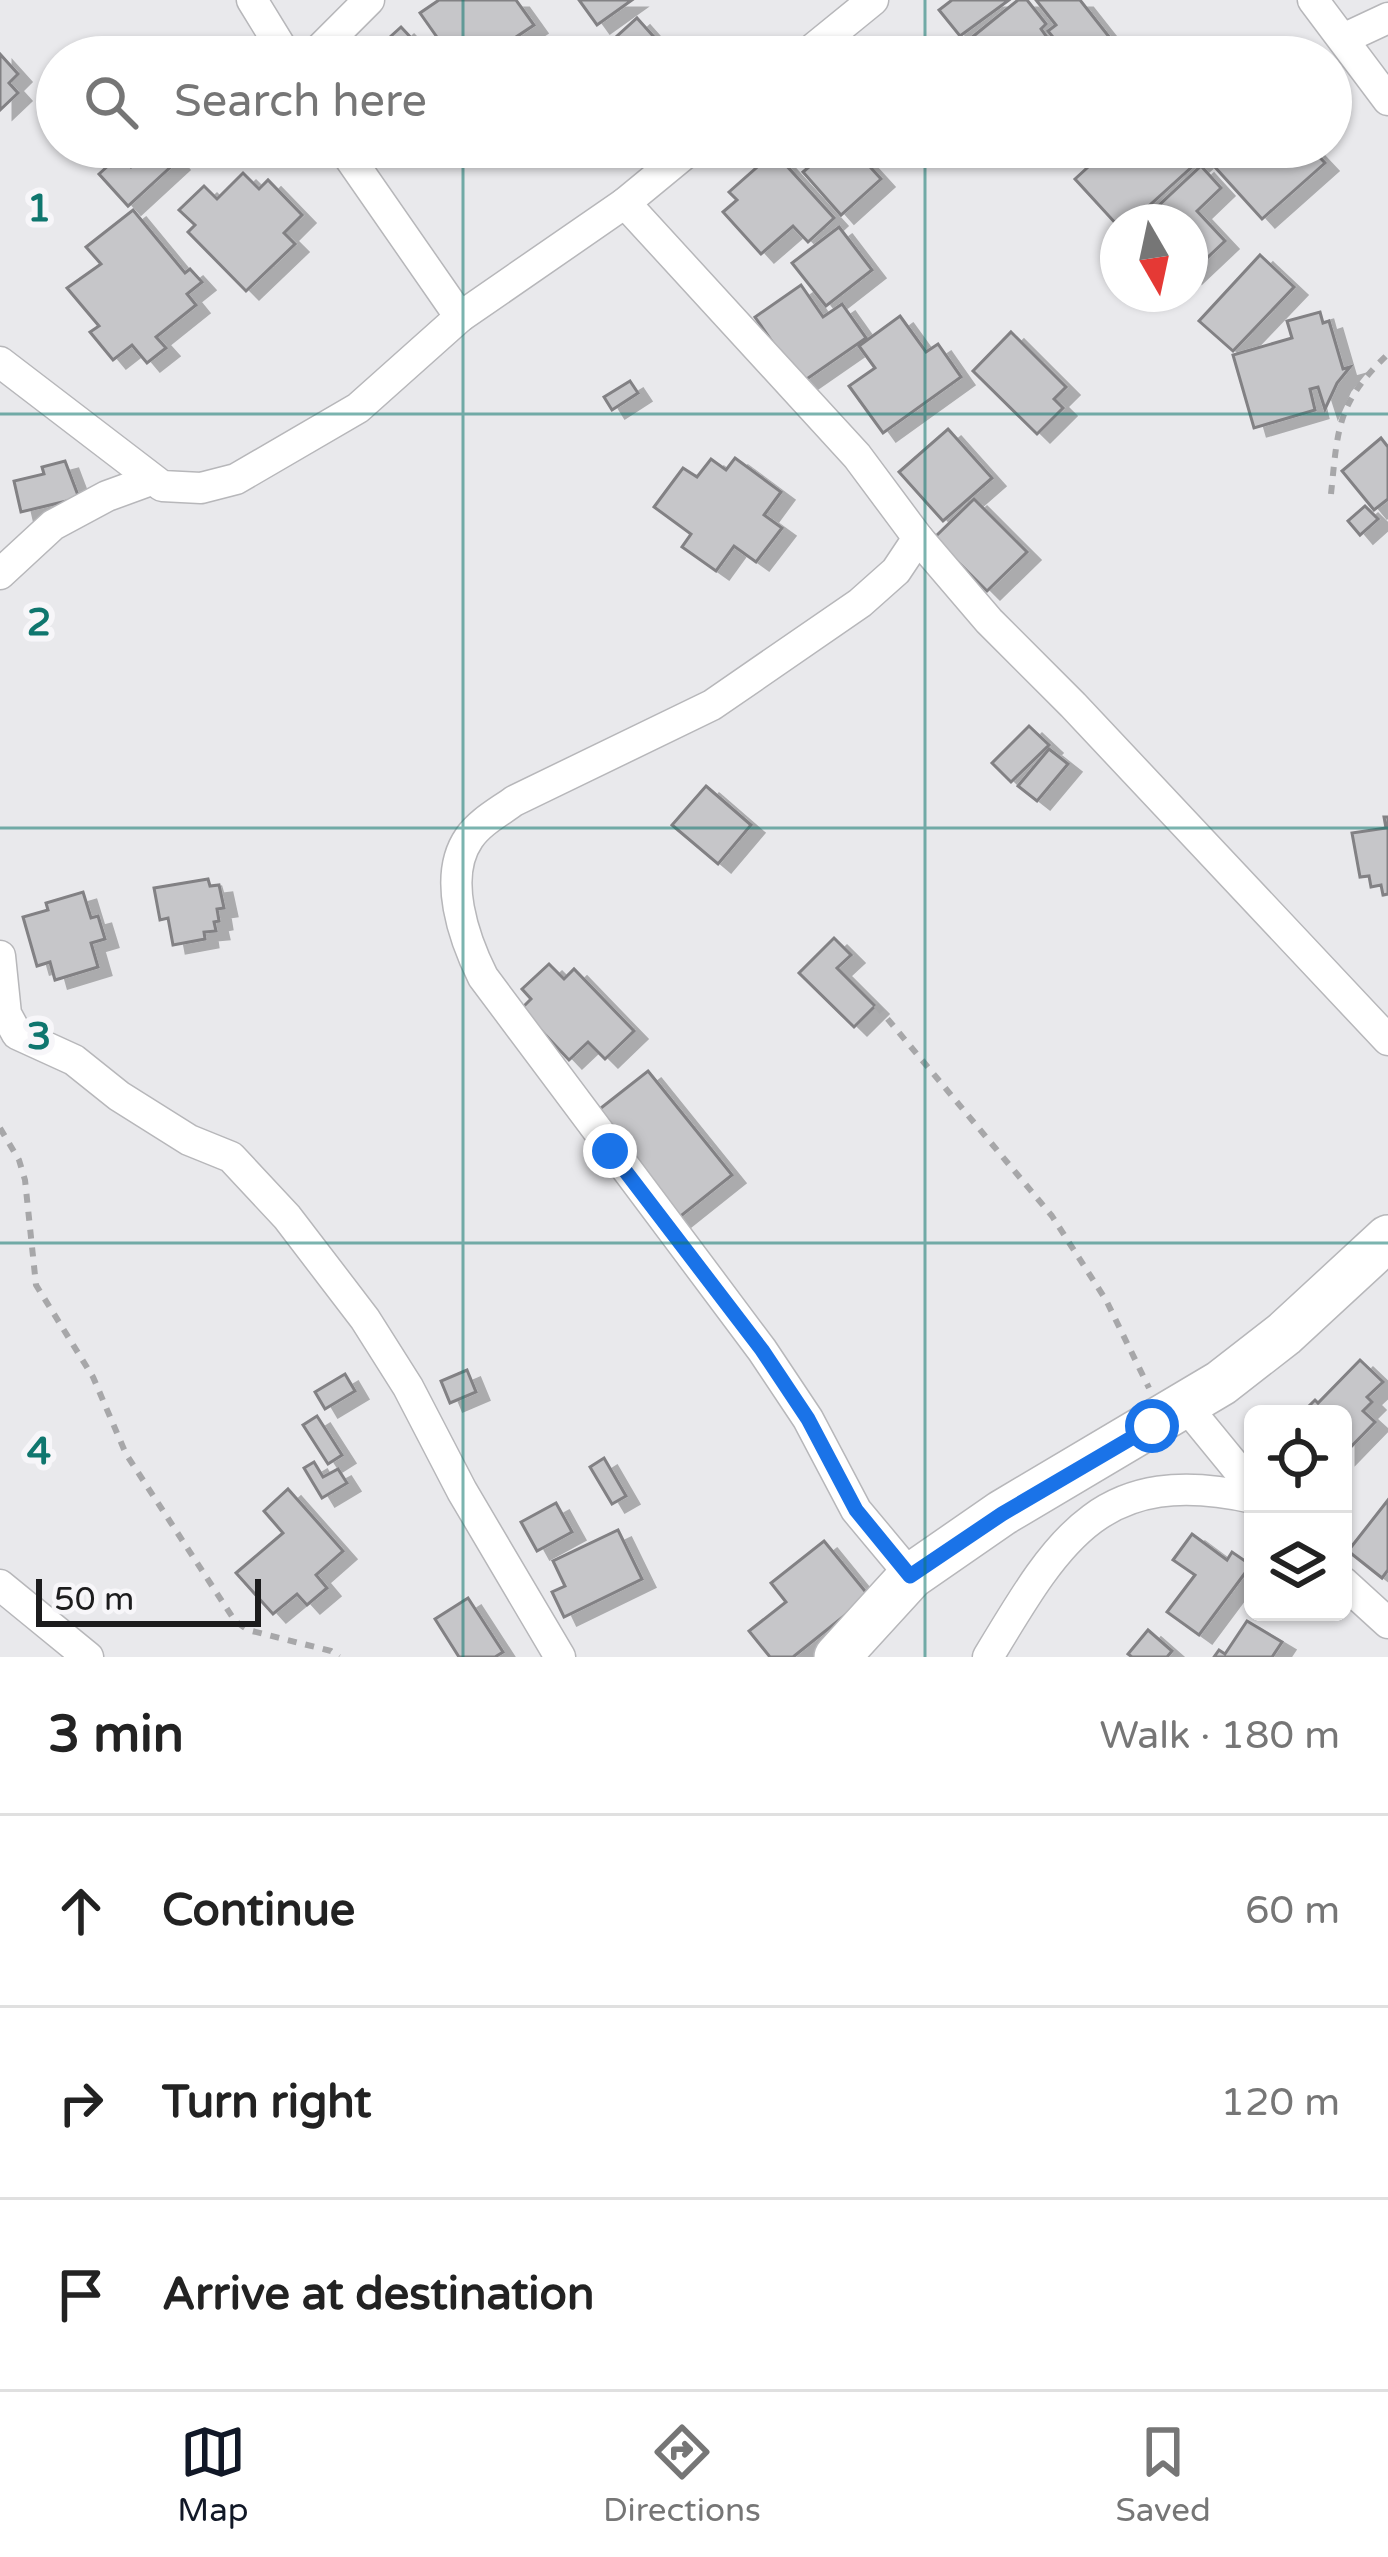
<!DOCTYPE html>
<meta charset="utf-8">
<style>
:root{--surface:#fff;--page:#f2f2f2;--text:#222;--muted:#767676;--line:#e0e0e0;--accent:#111827}
body{margin:0;font-family:"Varela Round",sans-serif;background:var(--page);color:var(--text)}
.controls{position:absolute;right:36px;bottom:36px;display:grid;overflow:hidden;border-radius:18px;box-shadow:0 3px 9px #0004}
.controls button{width:108px;height:108px;display:grid;place-items:center;padding:0;border:0;border-bottom:3px solid var(--line);background:var(--surface);color:var(--text);font:60px sans-serif}
.compass{position:absolute;left:1100px;top:204px;width:108px;height:108px;border-radius:50%;background:var(--surface);box-shadow:0 3px 9px #0004;rotate:171deg}
.scale{position:absolute;left:36px;bottom:30px;width:225px;box-sizing:border-box;padding-left:12px;border:6px solid #1c1c1d;border-top:0;font-size:33px;line-height:42px;white-space:nowrap;color:#1c1c1d;-webkit-text-stroke:9px #f7f6f9;paint-order:stroke}
.stop{position:absolute;width:36px;height:36px;margin:-27px;border:9px solid #1a73e8;border-radius:50%;background:#fff}
.stop.end{background:#1a73e8;border-color:#fff;box-shadow:0 3px 12px #0008}
.list{margin:0;padding:0;list-style:none}
h2{display:flex;justify-content:space-between;align-items:center;height:156px;margin:0;padding:0 48px;font-size:51px}
h2 small{font-size:39px;font-weight:400;color:var(--muted)}
.list li{display:grid;grid-template-columns:78px 1fr auto;gap:36px;align-items:center;box-sizing:border-box;height:192px;padding:0 48px;border-top:3px solid var(--line)}
.list b{display:block;font-size:45px;white-space:nowrap}
.list em{font-size:39px;font-style:normal;color:var(--muted)}
.icon{flex:none;width:66px;height:66px;fill:none;stroke:currentColor;stroke-width:2;stroke-linecap:round;stroke-linejoin:round}
.map{position:relative;flex:none;width:1388px;height:1657px;overflow:hidden}
.search{position:absolute;background:var(--surface);box-shadow:0 3px 9px #0004;left:36px;right:36px;top:36px;height:132px;display:flex;align-items:center;gap:30px;box-sizing:border-box;padding:0 42px;border-radius:66px;color:var(--muted);font-size:45px}
.sheet{height:732px;background:var(--surface)}
nav{display:flex;justify-content:space-around;align-items:center;box-sizing:border-box;height:168px;border-top:3px solid var(--line);background:var(--surface);font-size:33px;color:var(--muted)}
nav a{display:grid;justify-items:center;gap:6px}
nav .on{color:var(--accent)}
.map>svg:first-child{display:block}
.building{fill:#c6c6c9;stroke:#828184;stroke-width:3;filter:url(#shadow)}
.lines{fill:none;stroke-linecap:round;stroke-linejoin:round}
.street-casing{stroke:#b7b7ba;stroke-width:33}
.secondary-casing{stroke:#b7b7ba;stroke-width:48}
.path{stroke:#a7a7a9;stroke-width:6;stroke-dasharray:9 9;stroke-linecap:butt}
.street{stroke:#fff;stroke-width:30}
.secondary{stroke:#fff;stroke-width:45}
.route{stroke:#1a73e8;stroke-width:15}
.grid{fill:none;stroke:#0f766e;stroke-width:3;stroke-opacity:0.55}
.grid-label{font-size:39px;text-anchor:middle;font-weight:bold;fill:#0f766e;stroke:#f7f6f9;stroke-width:12;stroke-linejoin:round;paint-order:stroke}
</style>
<div class="map">
<svg width="1388" height="1657" viewBox="0 0 1388 1657">
<defs>
<filter id="shadow"><feDropShadow dx="13" dy="8" stdDeviation="0" flood-color="#0004"/></filter>
</defs>
<rect width="100%" height="100%" fill="#e9e9ec"/>
<!-- building -->
<g class="building">
<path d="M439,0H516L534,25L498,49L503,57H451L420,13Z"/>
<path d="M579,0H632L597,25Z"/>
<path d="M952,0H1009L960,36L939,10Z"/>
<path d="M1018,0H1027L1046,24L1041,29L1054,47L1041,57H968L960,47Z"/>
<path d="M1036,0H1080L1121,52L1114,57H1098L1093,50L1085,57H1069L1048,31L1056,25Z"/>
<path d="M637,18L662,46L652,57H594Z"/>
<path d="M401,27L429,57H368Z"/>
<path d="M0,54L18,74L9,83L18,93L0,110Z"/>
<path d="M153,147H163L176,162L128,206L99,174L120,155L131,167Z"/>
<path d="M832,147H852L881,179L841,215L803,172Z"/>
<path d="M1110,147H1197L1205,155L1131,222H1118V226L1075,179Z"/>
<path d="M1235,147H1310L1325,163L1262,219L1214,166Z"/>
<path d="M774,152L834,218L808,242L793,226L761,254L723,212L737,200L729,192Z"/>
<path d="M1201,166L1221,188L1197,211L1225,241L1190,274V222H1141Z"/>
<path d="M243,173L259,189L268,180L302,215L284,233L295,244L246,291L188,232L195,225L179,210L204,186L217,199Z"/>
<path d="M133,210L185,273L190,269L202,282L187,294L196,305L156,337L166,348L147,363L132,345L113,360L90,332L99,326L67,288L101,264L86,247Z"/>
<path d="M839,227L872,270L826,306L792,263Z"/>
<path d="M1260,255L1294,287L1233,351L1199,321Z"/>
<path d="M801,285L823,317L842,304L866,338L801,383L755,317Z"/>
<path d="M1320,312L1323,323L1329,321L1343,369L1350,367L1337,383L1325,409L1318,387L1310,389L1315,410L1254,428L1233,355L1292,338L1287,321Z"/>
<path d="M900,316L926,352L938,344L961,377L883,433L849,386L875,368L859,346Z"/>
<path d="M1011,332L1066,387L1054,399L1063,408L1037,434L973,371Z"/>
<path d="M630,381L638,393L612,410L604,397Z"/>
<path d="M948,429L992,478L943,521L899,472Z"/>
<path d="M1381,438L1388,447V499L1374,510L1342,471Z"/>
<path d="M735,458L781,492L764,515L782,528L756,562L734,546L716,571L682,547L691,534L654,507L683,468L697,477L711,459L726,470Z"/>
<path d="M65,461L79,498L21,512L14,481L44,474L42,467Z"/>
<path d="M974,499L1027,552L987,591L934,538Z"/>
<path d="M1365,506L1378,519L1360,535L1348,521Z"/>
<path d="M1029,726L1049,745L1011,782L992,763Z"/>
<path d="M1049,749L1068,764L1037,801L1018,786Z"/>
<path d="M706,786L751,825L718,864L672,825Z"/>
<path d="M1384,817H1388V894L1383,895L1381,885L1371,887L1369,876L1360,877L1352,833L1386,828Z"/>
<path d="M208,879L210,886L219,885L224,908L217,909L219,921L214,922L216,931L204,932L205,939L173,945L168,918L160,920L154,888Z"/>
<path d="M83,892L91,918L98,916L105,939L91,943L98,967L55,980L50,962L37,966L23,917L48,910L46,903Z"/>
<path d="M834,938L851,955L837,968L875,1006L854,1027L799,973Z"/>
<path d="M549,964L564,979L574,969L634,1031L605,1059L588,1042L569,1060L521,1009L531,999L522,989Z"/>
<path d="M648,1071L732,1175L677,1219L592,1115Z"/>
<path d="M1360,1360L1383,1382L1367,1397L1372,1402L1363,1411L1375,1422L1343,1455V1414H1316L1308,1407L1315,1400L1318,1403Z"/>
<path d="M467,1370L476,1392L450,1403L441,1381Z"/>
<path d="M345,1374L355,1391L325,1409L315,1392Z"/>
<path d="M317,1416L342,1455L328,1464L303,1425Z"/>
<path d="M604,1458L626,1496L612,1504L590,1467Z"/>
<path d="M314,1462L323,1477L338,1469L347,1483L322,1498L304,1468Z"/>
<path d="M288,1489L343,1551L316,1575L327,1588L307,1605L297,1594L273,1614L236,1573L283,1533L264,1511Z"/>
<path d="M1388,1500V1570L1382,1578L1348,1551Z"/>
<path d="M556,1503L572,1532L537,1551L521,1522Z"/>
<path d="M618,1530L642,1579L564,1617L552,1592L565,1586L553,1561Z"/>
<path d="M1192,1534L1227,1560L1232,1552L1251,1565L1199,1635L1167,1612L1195,1575L1173,1560Z"/>
<path d="M824,1541L869,1596L793,1657H770L749,1631L786,1602L771,1583Z"/>
<path d="M468,1598L503,1652L495,1657H459L435,1619Z"/>
<path d="M1247,1621L1282,1642L1272,1657H1214L1219,1650L1225,1654Z"/>
<path d="M1148,1630L1172,1651L1167,1657H1132L1128,1654Z"/>
</g>
<g class="lines">
<defs>
<g id="street">
<path d="M252,0L287,57"/>
<path d="M1313,0L1388,100"/>
<path d="M1343,39L1388,18"/>
<path d="M312,57L369,0"/>
<path d="M803,57L873,0"/>
<path d="M342,147L460,317"/>
<path d="M625,203L857,456L918,538L989,621L1073,705L1388,1040"/>
<path d="M0,362L162,486L201,488L236,479L358,408L460,317L625,203L693,147"/>
<path d="M0,574L53,525L107,496L151,480"/>
<path d="M0,956L6,1014L17,1034L74,1060L119,1096L189,1140L231,1157L287,1217L365,1319L408,1387L462,1491L560,1657"/>
<path d="M1185,1405L1253,1488"/>
<path d="M911,1576L856,1510L808,1419L762,1350L483,977C464,939 442,877 469,838C480,822 499,812 514,801L712,705L860,603L896,571L918,538"/>
<path d="M1343,1582L1388,1623"/>
<path d="M0,1585L88,1657"/>
<path d="M988,1657C1059,1539 1101,1464 1253,1498"/>
</g>
<path id="secondary" d="M837,1657L911,1576L1002,1513L1221,1383L1284,1334L1388,1238"/>
</defs>
<!-- street casing -->
<use href="#street" class="street-casing"/>
<!-- secondary casing -->
<use href="#secondary" class="secondary-casing"/>
<!-- path -->
<g class="path">
<path d="M1331,494C1338,427 1337,403 1388,354"/>
<path d="M876,1005L1052,1216L1106,1300L1149,1388"/>
<path d="M0,1128L19,1160L25,1180L36,1285L93,1377L126,1454L235,1621L248,1630L331,1651L339,1657"/>
</g>
<!-- street -->
<use href="#street" class="street"/>
<!-- secondary -->
<use href="#secondary" class="secondary"/>
</g>
<g class="lines">
<!-- route -->
<path class="route" d="M610,1151L762,1350L808,1419L856,1510L910,1576L1002,1514L1152,1426"/>
</g>
<!-- grid -->
<path class="grid" d="M463,0V57M925,0V57M463,147V1657M925,147V1657M0,414H1388M0,828H1388M0,1243H1388"/>
<g class="grid-label">
<text x="39" y="221">1</text>
<text x="39" y="635">2</text>
<text x="39" y="1049">3</text>
<text x="39" y="1464">4</text>
</g>
</svg>
<div class="controls">
<button><svg class="icon" aria-label="locate" viewBox="0 0 24 24"><circle cx="12" cy="12" r="6"/><path d="M12 2v4M12 18v4M2 12h4M18 12h4"/></svg></button>
<button><svg class="icon" aria-label="layers" viewBox="0 0 24 24"><path d="M12 4l9 5-9 5-9-5zM3 14l9 5 9-5"/></svg></button>
</div>
<svg class="compass" viewBox="-18 -18 36 36"><path d="M0-13l5 13h-10z" fill="#e53935"/><path d="M0 13l5-13h-10z" fill="#767676"/></svg>
<div class="scale">50 m</div>
<div class="stop" style="left:1152px;top:1426px"></div>
<div class="stop end" style="left:610px;top:1151px"></div>
<div class="search"><svg class="icon" aria-label="search" viewBox="0 0 24 24"><circle cx="10" cy="10" r="6"/><path d="M15 15l6 6"/></svg>Search here</div>
</div>
<section class="sheet">
<h2>3 min<small>Walk · 180 m</small></h2>
<ul class="list">
<li><svg class="icon" aria-label="ahead" viewBox="0 0 24 24"><path d="M12 20V5M6 11l6-6 6 6"/></svg><div><b>Continue</b></div><em>60 m</em></li>
<li><svg class="icon" aria-label="right" viewBox="0 0 24 24"><path d="M7 20v-9h11M14 6l5 5-5 5"/></svg><div><b>Turn right</b></div><em>120 m</em></li>
<li><svg class="icon" aria-label="arrive" viewBox="0 0 24 24"><path d="M6 21V4h12l-3 4 3 4H6"/></svg><div><b>Arrive at destination</b></div></li>
</ul>
</section>
<nav>
<a class="on"><svg class="icon" aria-label="map" viewBox="0 0 24 24"><path d="M3 6l6-2 6 2 6-2v14l-6 2-6-2-6 2zM9 4v14M15 6v14"/></svg>Map</a>
<a><svg class="icon" aria-label="directions" viewBox="0 0 24 24"><path d="M12 3l9 9-9 9-9-9zM9 14v-3h6M13 9l2 2-2 2"/></svg>Directions</a>
<a><svg class="icon" aria-label="saved" viewBox="0 0 24 24"><path d="M7 4h10v16l-5-4-5 4z"/></svg>Saved</a>
</nav>
